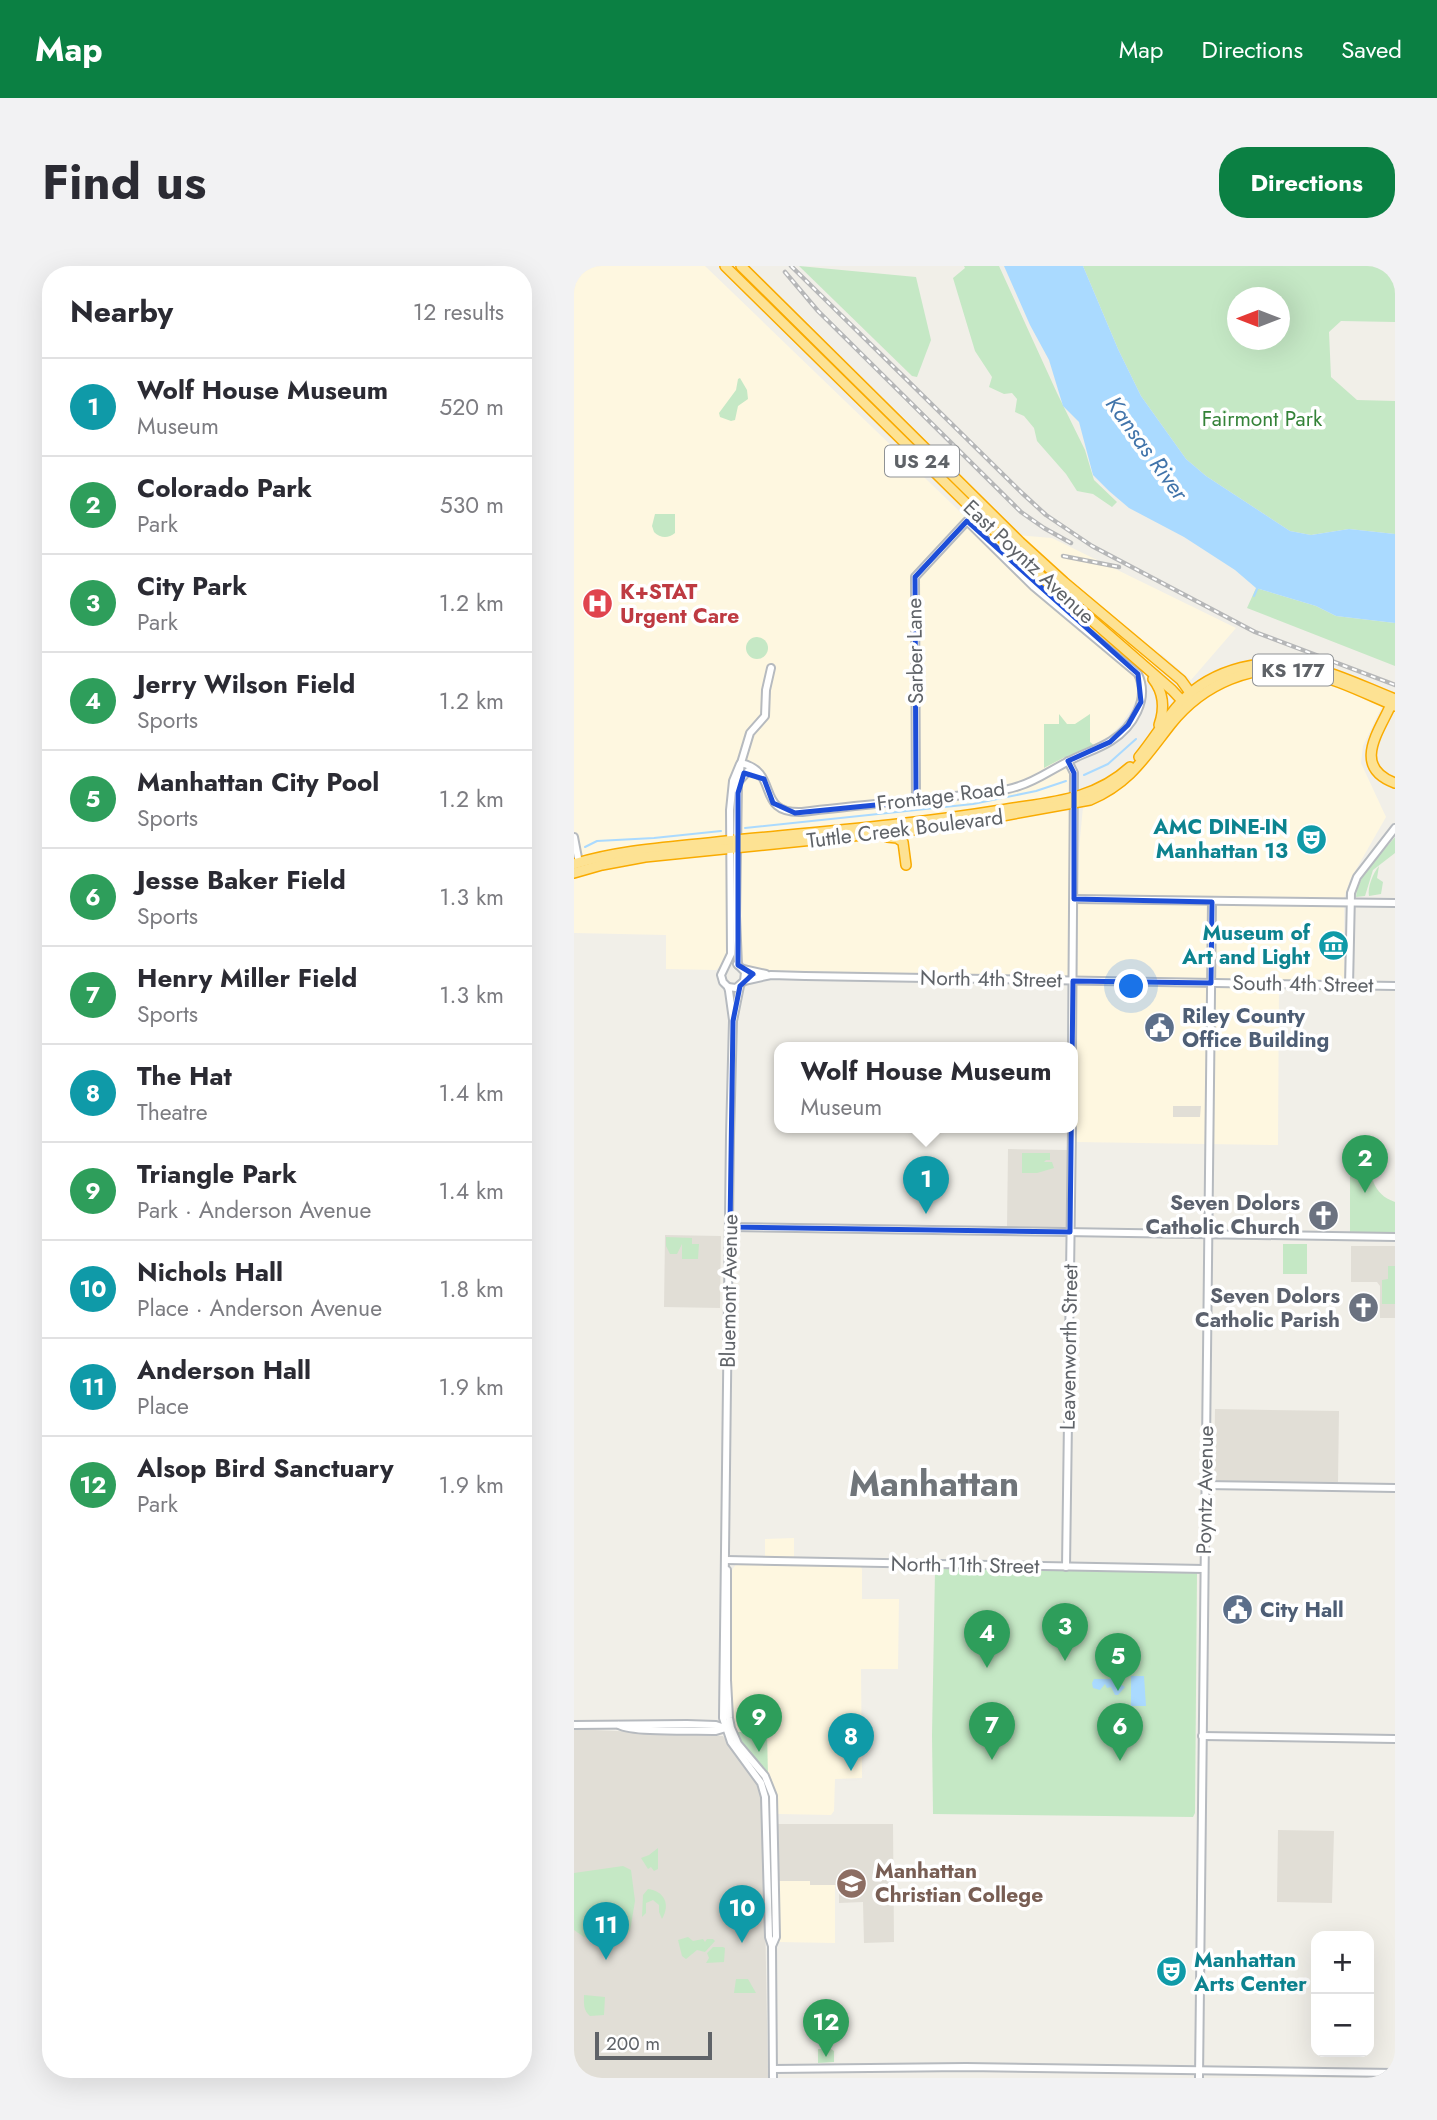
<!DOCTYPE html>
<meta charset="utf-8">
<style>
:root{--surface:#fff;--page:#f2f2f3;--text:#2b2b33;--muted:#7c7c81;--line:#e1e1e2;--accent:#0b8043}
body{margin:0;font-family:Jost,sans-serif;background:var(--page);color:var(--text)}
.controls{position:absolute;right:21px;bottom:21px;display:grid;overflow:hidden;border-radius:14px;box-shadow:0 7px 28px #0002}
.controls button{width:63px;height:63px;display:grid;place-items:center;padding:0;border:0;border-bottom:2px solid var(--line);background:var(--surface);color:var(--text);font:35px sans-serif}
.compass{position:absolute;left:653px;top:21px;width:63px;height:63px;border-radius:50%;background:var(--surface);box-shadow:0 7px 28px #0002;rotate:270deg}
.scale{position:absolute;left:21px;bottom:18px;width:117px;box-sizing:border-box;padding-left:7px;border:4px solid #5f6368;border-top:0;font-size:19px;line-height:24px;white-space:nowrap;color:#5f6368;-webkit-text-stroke:5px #fff;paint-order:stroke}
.you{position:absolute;left:558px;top:721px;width:24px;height:24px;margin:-18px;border:5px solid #fff;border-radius:50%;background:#1a73e8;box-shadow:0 0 0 10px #1a73e833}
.badge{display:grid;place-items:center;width:46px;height:46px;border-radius:50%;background:var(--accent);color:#fff;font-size:23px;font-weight:700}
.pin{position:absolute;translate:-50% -58px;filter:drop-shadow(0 2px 4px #0008)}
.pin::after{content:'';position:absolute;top:37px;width:24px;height:21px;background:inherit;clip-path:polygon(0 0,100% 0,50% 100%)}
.popup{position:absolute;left:200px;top:776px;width:304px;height:91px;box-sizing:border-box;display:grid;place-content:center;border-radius:14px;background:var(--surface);filter:drop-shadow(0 2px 5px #0005);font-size:23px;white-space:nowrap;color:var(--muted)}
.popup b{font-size:26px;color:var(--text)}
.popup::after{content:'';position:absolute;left:50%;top:100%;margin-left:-14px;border:14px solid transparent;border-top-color:var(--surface)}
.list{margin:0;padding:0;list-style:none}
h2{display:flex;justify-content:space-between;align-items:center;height:91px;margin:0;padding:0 28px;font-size:30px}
h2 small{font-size:23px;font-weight:400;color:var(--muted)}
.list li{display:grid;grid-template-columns:46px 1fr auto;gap:21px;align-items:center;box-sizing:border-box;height:98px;padding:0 28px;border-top:2px solid var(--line)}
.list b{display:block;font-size:26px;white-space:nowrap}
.list p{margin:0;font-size:23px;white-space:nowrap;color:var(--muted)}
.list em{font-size:23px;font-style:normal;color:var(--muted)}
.map{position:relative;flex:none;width:821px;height:1812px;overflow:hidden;border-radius:28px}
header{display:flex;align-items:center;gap:42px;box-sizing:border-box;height:98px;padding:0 35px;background:var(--accent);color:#fff}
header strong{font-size:33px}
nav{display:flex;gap:38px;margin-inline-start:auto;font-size:24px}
.intro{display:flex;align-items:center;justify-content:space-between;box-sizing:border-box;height:168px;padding:0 42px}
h1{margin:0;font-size:49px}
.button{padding:18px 32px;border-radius:28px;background:var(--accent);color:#fff;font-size:24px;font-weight:700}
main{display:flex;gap:42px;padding:0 42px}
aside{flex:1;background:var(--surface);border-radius:28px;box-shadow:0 7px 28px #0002}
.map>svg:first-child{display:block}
.commercial{fill:#fef7e0}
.education{fill:#e1ded6}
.green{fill:#c5e8c5;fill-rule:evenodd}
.water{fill:#aadaff}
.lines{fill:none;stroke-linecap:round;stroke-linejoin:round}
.stream{stroke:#aadaff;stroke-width:2}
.secondary-casing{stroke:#b6babf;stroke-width:10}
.highway-casing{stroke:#f9ab00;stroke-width:12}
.secondary{stroke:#fff;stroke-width:6}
.highway{stroke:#fde293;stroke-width:9}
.rail-casing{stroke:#b6b7b8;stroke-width:4.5}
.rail{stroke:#fff;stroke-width:2;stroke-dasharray:5;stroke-linecap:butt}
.marked{fill:none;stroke:#1d4ed8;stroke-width:5;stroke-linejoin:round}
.labels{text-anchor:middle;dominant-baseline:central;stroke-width:7;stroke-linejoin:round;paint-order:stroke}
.shield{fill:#fff;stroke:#8f9295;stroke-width:2}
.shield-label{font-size:19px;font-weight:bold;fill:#5f6368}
.park-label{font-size:21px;fill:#348238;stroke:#fff}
.street-label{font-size:21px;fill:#5f6368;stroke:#fff}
.health-label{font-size:21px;font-weight:bold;fill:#be3a42;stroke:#fff;text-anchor:start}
.culture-label{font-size:21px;font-weight:bold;fill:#0d838f;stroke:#fff;text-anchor:end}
.service-label{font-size:21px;font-weight:bold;fill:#4e5e75;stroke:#fff;text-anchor:start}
.worship-label{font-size:21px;font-weight:bold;fill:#5b616d;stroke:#fff;text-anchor:end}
.education-label{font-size:21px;font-weight:bold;fill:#785e54;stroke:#fff;text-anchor:start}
.water-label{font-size:23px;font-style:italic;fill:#4174aa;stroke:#fff}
.town-label{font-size:35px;font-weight:bold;fill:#70757a;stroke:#fff}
</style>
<header>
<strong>Map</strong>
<nav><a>Map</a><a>Directions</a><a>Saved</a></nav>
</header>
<div class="intro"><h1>Find us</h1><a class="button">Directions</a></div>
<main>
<aside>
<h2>Nearby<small>12 results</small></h2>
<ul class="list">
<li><span class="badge" style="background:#0f9aa8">1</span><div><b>Wolf House Museum</b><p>Museum</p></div><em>520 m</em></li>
<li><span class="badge" style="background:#2e9e5b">2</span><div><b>Colorado Park</b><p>Park</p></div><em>530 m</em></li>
<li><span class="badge" style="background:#2e9e5b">3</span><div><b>City Park</b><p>Park</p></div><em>1.2 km</em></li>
<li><span class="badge" style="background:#2e9e5b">4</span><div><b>Jerry Wilson Field</b><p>Sports</p></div><em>1.2 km</em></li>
<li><span class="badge" style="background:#2e9e5b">5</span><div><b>Manhattan City Pool</b><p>Sports</p></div><em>1.2 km</em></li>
<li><span class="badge" style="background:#2e9e5b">6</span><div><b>Jesse Baker Field</b><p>Sports</p></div><em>1.3 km</em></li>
<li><span class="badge" style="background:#2e9e5b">7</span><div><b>Henry Miller Field</b><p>Sports</p></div><em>1.3 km</em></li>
<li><span class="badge" style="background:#0f9aa8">8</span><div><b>The Hat</b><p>Theatre</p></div><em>1.4 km</em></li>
<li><span class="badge" style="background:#2e9e5b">9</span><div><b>Triangle Park</b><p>Park · Anderson Avenue</p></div><em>1.4 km</em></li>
<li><span class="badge" style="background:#0f9aa8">10</span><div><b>Nichols Hall</b><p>Place · Anderson Avenue</p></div><em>1.8 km</em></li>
<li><span class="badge" style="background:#0f9aa8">11</span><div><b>Anderson Hall</b><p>Place</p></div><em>1.9 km</em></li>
<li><span class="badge" style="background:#2e9e5b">12</span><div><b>Alsop Bird Sanctuary</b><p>Park</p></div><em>1.9 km</em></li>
</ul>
</aside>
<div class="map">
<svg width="821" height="1812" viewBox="0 0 821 1812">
<rect width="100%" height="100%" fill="#f1efe8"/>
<!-- commercial -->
<g class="commercial">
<path d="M0,0H131L407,266L478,272L662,362L617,414L587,388L556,445L547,458L535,470L519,479L495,489L496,711L180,704L167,694H152L142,704L92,703V669L0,667Z"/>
<path d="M695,407L724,408L749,414L809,438L789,480L787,497L812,551L776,614L770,632V715H705L704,879L501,876L505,583L509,541L546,523L560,512L575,496L610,449L630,430L659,415Z"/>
<path d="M220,1272V1298L286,1299L288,1303V1333H325L324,1403H287L288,1512L261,1513L260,1545L257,1549L204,1548L198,1519L184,1496L166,1475L158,1457L156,1414L158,1304L163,1297L191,1298V1273Z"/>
<path d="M203,1615H236L237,1619H261V1677L203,1676Z"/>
</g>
<!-- education -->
<g class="education">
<path d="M599,840H627L626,851H599Z"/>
<path d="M434,883L494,884L492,963L433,962Z"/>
<path d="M91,969L147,970L146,1042L90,1041Z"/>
<path d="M777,980H821V1052H806V1020L803,1016H777Z"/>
<path d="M641,1143L765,1145L764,1216L640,1215Z"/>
<path d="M0,1463L149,1470L181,1515L189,1534L194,1812H0Z"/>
<path d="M203,1558H319L320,1676L290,1677L289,1636L265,1637V1619H236V1615H203Z"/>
<path d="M704,1564L760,1565L758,1637L703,1636Z"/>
</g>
<!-- green -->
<g class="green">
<path d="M225,0L342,11L357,74L343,111L338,110Z"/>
<path d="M390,0H425L483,127L511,184L520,214L543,236L538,241L519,228L503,225L492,208L463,175L460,162L450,150L441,146L443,133L438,127L430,128L415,121L418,111L401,85L379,12L391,2Z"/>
<path d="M509,0H821V56L767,55L755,66L757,111L783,134L821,135V268L775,263L737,269L716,265L632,210L612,193L567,130L544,83ZM664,32H706V74H664Z"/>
<path d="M166,112L173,124L174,133L164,140L161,154L157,155L146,151L145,147L162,124L164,113Z"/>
<path d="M81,248H101V267C94,273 86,272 80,266L78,260Z"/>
<path d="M682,322L742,340L762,350L821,357V400L673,342Z"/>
<circle cx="183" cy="382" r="11"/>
<path d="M485,448L493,458H501L516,448V476L521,480L489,492L470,502V458H485Z"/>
<path d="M821,571V587L799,604L791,630L782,631C784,608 807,588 821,571Z"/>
<path d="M805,600L803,612L809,616L807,628L795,630C793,622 799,607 805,600Z"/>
<path d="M448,887H476V894H472L470,896H478L480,902L463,907H448Z"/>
<path d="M776,888H796C796,909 798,928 821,936V968H779L776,966Z"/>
<path d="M92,971L118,972V978H125L124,993H108V978L103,988H96L92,980Z"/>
<rect x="709" y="978" width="24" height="30"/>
<path d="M814,1000H821V1038H808V1014L814,1013Z"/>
<path d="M390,1301L618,1305L623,1307L621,1547L619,1551L359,1548L358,1469L361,1305L365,1302Z"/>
<path d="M162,1466H193L194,1511L166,1475Z"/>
<path d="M84,1582V1603L80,1605L77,1601L74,1603L67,1592L75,1589Z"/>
<path d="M49,1600L57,1604L61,1635L56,1665L47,1672L48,1669L44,1667L41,1669H16L15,1672L10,1671L0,1664V1607Z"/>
<path d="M74,1623C90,1625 97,1638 88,1653L85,1646V1639L79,1634L72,1637V1647L68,1651L69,1629Z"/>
<path d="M114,1671L119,1675L129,1673L131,1676L133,1673H139L141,1675L131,1686L123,1684L112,1693L108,1690L104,1674Z"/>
<path d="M139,1681H149L151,1682L150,1696L132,1697L135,1692L133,1687Z"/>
<path d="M162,1713H174L182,1727H160Z"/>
<path d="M10,1729L31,1731L30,1749L16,1750C9,1744 10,1738 10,1729Z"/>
<path d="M244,1783H257L260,1785V1796L244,1797Z"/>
</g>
<!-- water -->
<g class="water">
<path d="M430,0H509L544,83L567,130L612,193L632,210L716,265L737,269L775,263L821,268V357L762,350L742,340L682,322L661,304L610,271L555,242L535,225L519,209L505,156L489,140L475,94L456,59Z"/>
<path d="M540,1409L542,1412L540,1416H543L551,1421L544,1429H541L537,1421L533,1422L531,1418L526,1424L519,1422L518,1417L520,1413H536Z"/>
<path d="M557,1410H570L572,1440H557Z"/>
</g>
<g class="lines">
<!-- stream -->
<g class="stream">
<path d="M680,330L684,321"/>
<path d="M510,509L534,498L562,473"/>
<path d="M171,562L399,538L462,525L492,515"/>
<path d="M11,581L23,575L80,572L147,565"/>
</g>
<defs>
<g id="secondary">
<path d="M494,495L500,507L498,782"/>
<path d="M167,497C207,506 180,548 228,546C276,540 324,536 372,531C396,528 422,528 445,520C462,515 477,504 493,496C507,488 523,484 537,475C559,461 576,433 564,408L460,321L393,255L341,311L342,535"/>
<path d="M167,513L174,505H177L186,510"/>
<path d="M0,571L5,597"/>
<path d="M500,633L821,637"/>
<path d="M164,699L162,650L164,519L167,497L176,467L191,450L192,424L197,402"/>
<path d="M169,703L192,708"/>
<path d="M170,715L197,709L231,710L821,720"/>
<path d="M166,720L159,755L156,870L149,1452L157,1476L187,1517L191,1531L195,1671L198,1680L199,1812"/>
<path d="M775,720L777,627L783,611L821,562"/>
<path d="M154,721L162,722L170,715L171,706L163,698"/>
<path d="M159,754L155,725L154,721L149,716L147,709L157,688L156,544L159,515L166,498"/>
<path d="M156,961L821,971"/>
<path d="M631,1219L821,1222"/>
<path d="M152,1294L630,1303"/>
<path d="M492,1301L498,862"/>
<path d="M153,1304V1414L155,1452L157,1462L164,1478L191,1510L199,1530L202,1671L198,1680"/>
<path d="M0,1459L113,1458L142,1459L151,1462"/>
<path d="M45,1459C60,1467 122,1464 142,1465L152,1462"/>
<path d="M628,1470L821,1473"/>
<path d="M199,1803L392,1801L821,1807"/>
<path d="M625,1812L638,636"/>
</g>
<g id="highway">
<path d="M151,0L460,304L598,424L612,439"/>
<path d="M167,0L446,276L490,316L607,414L620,432"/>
<path d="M579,413C590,427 591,442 585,459"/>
<path d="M819,434C808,462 775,500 821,517"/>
<path d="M565,491C580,473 591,453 607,436C639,402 692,390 736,401C765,408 793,422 821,433"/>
<path d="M313,571L323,572L329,576L332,599"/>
<path d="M0,598C49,583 101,581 152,575C244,566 336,559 427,544C475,536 519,535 556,501"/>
<path d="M0,607L28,599L71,591L368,561L516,534C556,517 571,491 597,458C629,418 679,396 730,406C761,412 792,428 821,440"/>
</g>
</defs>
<!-- secondary casing -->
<use href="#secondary" class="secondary-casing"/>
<!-- highway casing -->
<use href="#highway" class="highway-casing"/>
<!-- secondary -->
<use href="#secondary" class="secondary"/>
<!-- highway -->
<use href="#highway" class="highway"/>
<defs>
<g id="rail">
<path d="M217,0L448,227L472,249L518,280L681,366L821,419"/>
<path d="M211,6L244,45L447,246L470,262L497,277"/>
<path d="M489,290L545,301"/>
</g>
</defs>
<!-- rail casing -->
<use href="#rail" class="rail-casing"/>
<!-- rail -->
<use href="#rail" class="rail"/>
</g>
<!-- marked area -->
<path class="marked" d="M393,255L564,408L567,436L554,459L536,476L494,495L500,507V633L638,636L637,717L499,715L496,966L156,961L159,755L166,720L179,708L164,699V527L170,507L190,513L199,537L221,547L342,535L341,311Z"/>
<!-- icons -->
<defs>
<symbol id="hospital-disc" viewBox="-11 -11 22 22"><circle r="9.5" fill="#e0444e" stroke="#fff"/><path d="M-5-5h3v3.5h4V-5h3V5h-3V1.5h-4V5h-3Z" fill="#fff"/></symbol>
<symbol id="theatre-disc" viewBox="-11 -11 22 22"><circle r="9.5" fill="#0f9aa8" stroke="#fff"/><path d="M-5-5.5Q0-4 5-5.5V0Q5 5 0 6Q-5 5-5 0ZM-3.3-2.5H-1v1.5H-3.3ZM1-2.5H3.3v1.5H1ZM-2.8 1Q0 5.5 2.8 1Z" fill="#fff"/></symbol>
<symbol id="museum-disc" viewBox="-11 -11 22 22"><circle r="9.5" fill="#0f9aa8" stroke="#fff"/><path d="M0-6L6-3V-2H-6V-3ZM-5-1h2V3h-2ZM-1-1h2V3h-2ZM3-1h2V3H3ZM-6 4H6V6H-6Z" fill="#fff"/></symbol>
<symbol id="civic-disc" viewBox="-11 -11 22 22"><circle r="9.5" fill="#5c6f8a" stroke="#fff"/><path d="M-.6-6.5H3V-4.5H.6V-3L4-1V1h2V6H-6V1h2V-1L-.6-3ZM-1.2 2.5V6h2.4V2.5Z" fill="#fff"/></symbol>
<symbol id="church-disc" viewBox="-11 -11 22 22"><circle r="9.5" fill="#6b7280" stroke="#fff"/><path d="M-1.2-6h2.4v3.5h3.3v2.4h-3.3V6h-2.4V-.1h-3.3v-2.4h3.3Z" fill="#fff"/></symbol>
<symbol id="university-disc" viewBox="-11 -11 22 22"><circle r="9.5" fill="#8d6e63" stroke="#fff"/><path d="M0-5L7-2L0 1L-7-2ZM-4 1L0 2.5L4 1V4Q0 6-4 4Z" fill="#fff"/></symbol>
</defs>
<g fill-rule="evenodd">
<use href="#hospital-disc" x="6" y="320" width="35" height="35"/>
<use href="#theatre-disc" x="720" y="556" width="35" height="35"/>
<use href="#museum-disc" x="742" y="662" width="35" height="35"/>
<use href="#civic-disc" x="568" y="744" width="35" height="35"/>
<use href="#church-disc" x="732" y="932" width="35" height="35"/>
<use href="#church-disc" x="772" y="1024" width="35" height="35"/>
<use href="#civic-disc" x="646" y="1326" width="35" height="35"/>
<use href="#university-disc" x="260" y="1600" width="35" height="35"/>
<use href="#theatre-disc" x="580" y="1688" width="35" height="35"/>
</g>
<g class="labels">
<!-- shield labels -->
<g class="shield">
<rect x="311" y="179.5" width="74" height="31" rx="5"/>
<rect x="679" y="388.5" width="80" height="31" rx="5"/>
</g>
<g class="shield-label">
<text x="348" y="195">US 24</text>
<text x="719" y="404">KS 177</text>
</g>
<!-- park labels -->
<g class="park-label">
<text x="688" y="153">Fairmont Park</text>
</g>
<!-- street labels -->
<g class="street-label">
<text transform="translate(455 296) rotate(43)">East Poyntz Avenue</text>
<text transform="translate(341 385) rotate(-91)">Sarber Lane</text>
<text transform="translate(367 530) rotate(-7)">Frontage Road</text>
<text transform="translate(331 563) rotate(-7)">Tuttle Creek Boulevard</text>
<text transform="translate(417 713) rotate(1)">North 4th Street</text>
<text transform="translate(729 718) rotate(1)">South 4th Street</text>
<text transform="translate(155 1025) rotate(-89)">Bluemont Avenue</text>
<text transform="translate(495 1081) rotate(-89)">Leavenworth Street</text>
<text transform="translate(631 1224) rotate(-89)">Poyntz Avenue</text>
<text transform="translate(391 1299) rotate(1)">North 11th Street</text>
</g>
<!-- health labels -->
<g class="health-label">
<text x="46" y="326">K+STAT<tspan x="46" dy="24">Urgent Care</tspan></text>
</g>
<!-- culture labels -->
<g class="culture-label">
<text x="714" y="561">AMC DINE-IN<tspan x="714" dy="24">Manhattan 13</tspan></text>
<text x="736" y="667">Museum of<tspan x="736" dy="24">Art and Light</tspan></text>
<text x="620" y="1694" text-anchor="start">Manhattan<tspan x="620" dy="24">Arts Center</tspan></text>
</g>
<!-- service labels -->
<g class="service-label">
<text x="608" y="750">Riley County<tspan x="608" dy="24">Office Building</tspan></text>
<text x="686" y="1344">City Hall</text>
</g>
<!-- worship labels -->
<g class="worship-label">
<text x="726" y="937">Seven Dolors<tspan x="726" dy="24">Catholic Church</tspan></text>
<text x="766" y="1030">Seven Dolors<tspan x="766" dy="24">Catholic Parish</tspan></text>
</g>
<!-- education labels -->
<g class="education-label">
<text x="301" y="1605">Manhattan<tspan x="301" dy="24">Christian College</tspan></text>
</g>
<!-- water labels -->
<g class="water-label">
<text transform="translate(573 182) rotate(54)">Kansas River</text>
</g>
<!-- town labels -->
<g class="town-label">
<text x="360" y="1218">Manhattan</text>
</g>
</g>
</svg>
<div class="controls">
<button>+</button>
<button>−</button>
</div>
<svg class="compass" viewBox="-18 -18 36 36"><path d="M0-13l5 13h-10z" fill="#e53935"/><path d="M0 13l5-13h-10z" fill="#7c7c81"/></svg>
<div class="scale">200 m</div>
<div class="you"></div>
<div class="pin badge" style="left:352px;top:948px;background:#0f9aa8">1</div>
<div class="popup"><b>Wolf House Museum</b>Museum</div>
<div class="pin badge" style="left:791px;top:927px;background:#2e9e5b">2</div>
<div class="pin badge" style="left:491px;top:1395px;background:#2e9e5b">3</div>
<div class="pin badge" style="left:413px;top:1402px;background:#2e9e5b">4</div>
<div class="pin badge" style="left:544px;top:1425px;background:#2e9e5b">5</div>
<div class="pin badge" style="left:546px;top:1495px;background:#2e9e5b">6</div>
<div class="pin badge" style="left:418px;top:1494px;background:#2e9e5b">7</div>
<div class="pin badge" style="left:277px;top:1505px;background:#0f9aa8">8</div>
<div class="pin badge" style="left:185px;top:1486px;background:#2e9e5b">9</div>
<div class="pin badge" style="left:168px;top:1677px;background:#0f9aa8">10</div>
<div class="pin badge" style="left:32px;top:1694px;background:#0f9aa8">11</div>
<div class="pin badge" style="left:252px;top:1791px;background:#2e9e5b">12</div>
</div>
</main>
